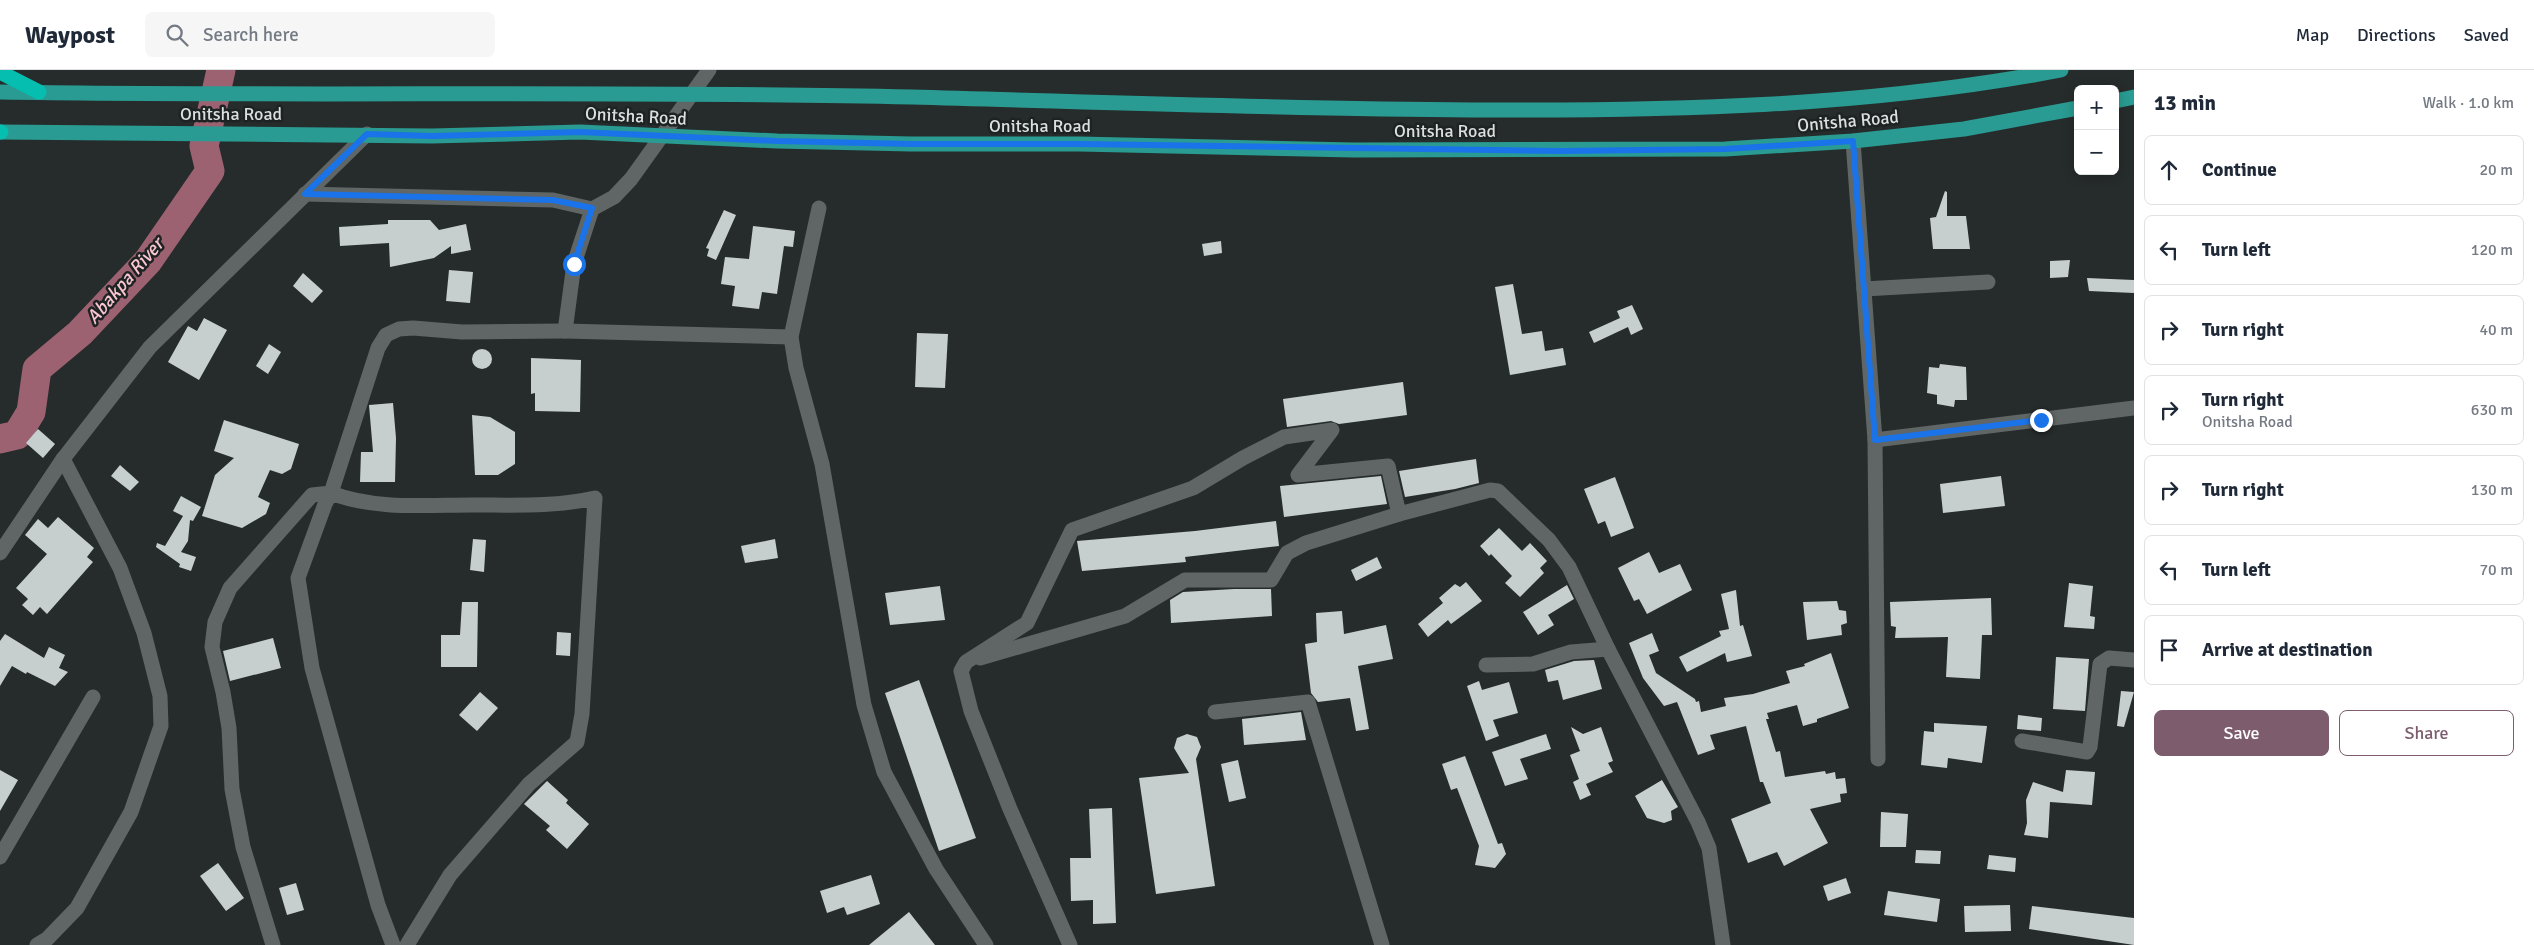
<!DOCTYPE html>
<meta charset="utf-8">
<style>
:root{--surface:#fff;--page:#f6f6f7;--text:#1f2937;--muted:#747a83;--line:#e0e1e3;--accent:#7d5c6e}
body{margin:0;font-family:Signika,sans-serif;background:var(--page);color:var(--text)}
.controls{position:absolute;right:15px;top:15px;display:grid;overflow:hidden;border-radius:8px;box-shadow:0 2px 12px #0003}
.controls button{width:45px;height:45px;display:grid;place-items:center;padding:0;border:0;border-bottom:1px solid var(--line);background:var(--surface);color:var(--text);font:25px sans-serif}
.stop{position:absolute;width:15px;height:15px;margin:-11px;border:4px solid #1a73e8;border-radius:50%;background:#fff}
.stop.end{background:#1a73e8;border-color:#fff;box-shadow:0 1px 5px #0008}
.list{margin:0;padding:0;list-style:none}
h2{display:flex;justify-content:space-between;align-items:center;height:65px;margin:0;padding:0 20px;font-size:21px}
h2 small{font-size:16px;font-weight:400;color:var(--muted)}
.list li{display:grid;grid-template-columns:32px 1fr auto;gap:15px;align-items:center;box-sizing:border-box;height:70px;margin:0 10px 10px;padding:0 10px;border:1px solid var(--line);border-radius:8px}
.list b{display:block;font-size:19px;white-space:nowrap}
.list p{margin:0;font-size:16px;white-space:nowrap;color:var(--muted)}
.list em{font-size:16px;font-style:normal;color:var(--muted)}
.actions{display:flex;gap:10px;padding:15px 20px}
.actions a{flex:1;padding:11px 0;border:1px solid var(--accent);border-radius:8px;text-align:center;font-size:18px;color:var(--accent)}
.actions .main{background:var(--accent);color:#fff}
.icon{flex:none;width:28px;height:28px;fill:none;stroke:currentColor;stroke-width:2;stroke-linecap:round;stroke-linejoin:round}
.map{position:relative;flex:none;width:2134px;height:875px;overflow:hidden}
header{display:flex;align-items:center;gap:30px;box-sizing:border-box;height:70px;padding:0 25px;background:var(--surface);border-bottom:1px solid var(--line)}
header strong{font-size:24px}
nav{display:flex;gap:28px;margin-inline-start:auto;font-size:18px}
.search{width:350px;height:45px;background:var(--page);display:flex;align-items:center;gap:12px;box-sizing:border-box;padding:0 18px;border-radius:8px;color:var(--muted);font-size:19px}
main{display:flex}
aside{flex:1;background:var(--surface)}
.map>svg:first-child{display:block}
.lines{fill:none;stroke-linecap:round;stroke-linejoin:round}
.river{stroke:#9c6272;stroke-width:29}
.building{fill:#c7cfce}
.street{stroke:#5f6665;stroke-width:15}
.primary{stroke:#299b92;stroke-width:15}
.highway{stroke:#05beb0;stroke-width:15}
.route{stroke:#1a73e8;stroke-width:6}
.labels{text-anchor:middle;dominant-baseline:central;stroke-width:5;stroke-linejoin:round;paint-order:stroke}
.street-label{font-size:18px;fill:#dbdfde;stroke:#1c2322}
.water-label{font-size:19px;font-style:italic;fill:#fbc5d2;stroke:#1c2322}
</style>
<header>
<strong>Waypost</strong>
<div class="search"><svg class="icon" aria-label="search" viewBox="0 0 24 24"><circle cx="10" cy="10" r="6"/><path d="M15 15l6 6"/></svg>Search here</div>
<nav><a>Map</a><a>Directions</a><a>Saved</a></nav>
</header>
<main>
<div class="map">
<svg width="2134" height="875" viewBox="0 0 2134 875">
<rect width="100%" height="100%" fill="#262c2b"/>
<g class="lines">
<!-- river -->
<path class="river" d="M0,369L17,365L31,342L37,299L80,263L148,191L210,101L204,76L221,0"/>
</g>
<!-- building -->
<g class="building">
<path d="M1945,121L1947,122V146H1966L1970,179H1933L1930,148L1936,147Z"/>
<path d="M724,140L736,145L716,190L707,186L709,179L706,178Z"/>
<path d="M388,150H430L439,160L466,154L471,180L451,184V176L434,188L390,197L389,173L340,176L339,157L388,154Z"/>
<path d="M753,156L795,161L793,177L784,176L777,224L762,222L759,239L732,236L735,216L721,214L725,187L749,189Z"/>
<path d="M1221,171L1222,183L1204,186L1202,174Z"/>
<path d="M2070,190L2068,207L2050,208V191Z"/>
<path d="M449,200L473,202L470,233L446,231Z"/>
<path d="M303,203L323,221L312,233L293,216Z"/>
<path d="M2087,208L2134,210V223L2089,221Z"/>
<path d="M1513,214L1522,264L1542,261L1545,281L1563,278L1566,295L1510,305L1495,217Z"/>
<path d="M1632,235L1643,259L1631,265L1628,257L1594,273L1589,262L1620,248L1617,241Z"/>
<path d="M204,248L227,260L199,310L168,292L188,256L197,261Z"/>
<path d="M917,263L948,264L945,318L915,317Z"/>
<path d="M269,274L281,282L268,304L256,296Z"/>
<circle cx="482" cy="289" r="10"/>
<path d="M531,288L581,290L580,342L535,341V323L531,324Z"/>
<path d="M1940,294L1966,297L1967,330H1955L1954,337L1937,334V325L1927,323L1929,297L1939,298Z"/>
<path d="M1403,312L1407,345L1339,354L1331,351L1287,357L1283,329Z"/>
<path d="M393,333L396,368L395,412H360L361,382H373L369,335Z"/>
<path d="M472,345L490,347L515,362V394L498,405H475Z"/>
<path d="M224,350L299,374L291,399L282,404L270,400L258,427L270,433L266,444L242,458L202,446L215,405L234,388L214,381Z"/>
<path d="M38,359L55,374L43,388L26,373Z"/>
<path d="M1476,389L1479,413L1455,419L1405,427L1399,401Z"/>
<path d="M120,395L139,412L130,421L111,406Z"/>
<path d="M1381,406L1387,434L1284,447L1280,416Z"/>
<path d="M2001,406L2005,436L1943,443L1940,414Z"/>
<path d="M1615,407L1634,458L1611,467L1605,451L1598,454L1584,419Z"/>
<path d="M181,426L201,437L193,451L190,450L188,471L181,482L196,487L191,501L179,497L180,494L156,477L157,473L165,476L183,446L173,441Z"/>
<path d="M58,447L94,478L87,487L93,492L47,544L40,537L33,545L22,535L28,529L16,518L47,484L25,465L38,449L48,458Z"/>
<path d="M1276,451L1279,476L1185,487L1186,492L1082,501L1077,471L1195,461Z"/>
<path d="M1499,458L1522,481L1530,473L1547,491L1540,498L1544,503L1520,527L1505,513L1512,506L1491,484L1489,486L1480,476Z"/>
<path d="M473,469L486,470L484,502L470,500Z"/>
<path d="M775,469L778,488L745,493L741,476Z"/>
<path d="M1649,482L1659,503L1680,494L1692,520L1647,544L1639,529L1634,531L1618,498Z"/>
<path d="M1377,487L1382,498L1356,511L1351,500Z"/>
<path d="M1466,512L1482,531L1451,554L1448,550L1428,567L1418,554L1443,533L1439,528L1455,514L1460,517Z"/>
<path d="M2069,513L2093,516L2090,546L2095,547L2094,559L2064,557Z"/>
<path d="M1567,515L1574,529L1548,545L1554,555L1538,565L1523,542Z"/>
<path d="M940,516L945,550L890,555L885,523Z"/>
<path d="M1234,519H1271L1272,546L1171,553L1170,530L1183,522Z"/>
<path d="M1736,520L1740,556L1743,555L1752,586L1727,592L1725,583L1687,602L1679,587L1721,566L1719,561L1729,559L1721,524Z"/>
<path d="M1991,528L1992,565H1982L1980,609L1946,607L1948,567L1895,568L1896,557L1891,556L1890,532Z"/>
<path d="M1837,531L1839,540L1846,541L1847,553L1841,555L1842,565L1807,570L1803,532Z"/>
<path d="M462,532H478L477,597H441V565H460Z"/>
<path d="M1342,541L1344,564L1386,555L1393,589L1358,596L1369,659L1356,661L1350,628L1318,632L1311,623L1305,574L1317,572L1316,543Z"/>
<path d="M557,562L571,563L570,586L556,585Z"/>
<path d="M1652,563L1659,581L1649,585L1656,603L1695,629L1696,632L1699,631L1701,642L1726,636L1724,628L1753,624L1790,613L1786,601L1805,596L1804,594L1831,583L1849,638L1817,649V652L1803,656L1797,635L1767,643L1769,649H1766L1776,682L1780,681L1785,707L1825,701L1826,704L1835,702L1836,709L1845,708L1847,723L1840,724L1841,732L1810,739L1828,773L1784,796L1777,782L1748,793L1731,749L1771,733L1763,712H1760L1746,656L1710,665L1715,679L1698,685L1677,632L1664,636L1643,608L1629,573Z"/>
<path d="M5,564L44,588L49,577L65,585L59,598L68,602L55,616L27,602L26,604L12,596L0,616V571Z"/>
<path d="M273,568L281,598L230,611L223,581Z"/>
<path d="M2056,587L2089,589L2085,641L2053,639Z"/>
<path d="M1594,590L1602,619L1563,630L1558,610L1548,612L1545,600L1574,591Z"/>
<path d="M919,610L976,768L939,781L885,623Z"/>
<path d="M1479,611L1482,620L1509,612L1518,643L1493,650L1499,666L1486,671L1467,616Z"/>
<path d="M2121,621L2134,622L2124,657L2117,656Z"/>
<path d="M480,622L498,638L477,661L459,645Z"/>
<path d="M1301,642L1306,670L1244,675L1242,649Z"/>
<path d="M2018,645L2042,648L2041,661L2017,659Z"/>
<path d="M1934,653L1987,656L1982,693L1948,688L1947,698L1921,695L1924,661L1934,662Z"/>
<path d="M1571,657L1583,664L1601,657L1613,691L1608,693L1613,702L1586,714L1591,725L1580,730L1573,712L1579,709L1570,685L1580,681Z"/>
<path d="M1187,664L1197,667L1201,677L1196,689L1215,816L1156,824L1139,708L1189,703L1174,678L1177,668Z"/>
<path d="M1546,664L1551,679L1520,689L1528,709L1505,716L1492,682Z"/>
<path d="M1465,686L1498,774L1502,773L1506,784L1495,798L1475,795L1479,776L1457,718L1451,720L1442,694Z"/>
<path d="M1238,690L1246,728L1229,732L1221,694Z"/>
<path d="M0,700L18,710L0,741Z"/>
<path d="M2066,700L2095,702L2092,735L2050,732L2048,768L2024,765L2027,753L2026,730L2033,712L2063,722Z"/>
<path d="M1662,710L1678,737L1671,741L1672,750L1664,753L1647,748L1635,726Z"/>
<path d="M547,711L568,730L566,733L589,754L567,779L546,760L550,756L524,734Z"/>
<path d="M1112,738L1116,853L1093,854V830L1071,831L1070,788H1091L1089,739Z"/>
<path d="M1881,742L1908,744L1906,777H1880Z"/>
<path d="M1916,780L1941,781L1940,794L1915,793Z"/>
<path d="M1989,785L2016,788L2015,802L1987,799Z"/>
<path d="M218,793L244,828L226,841L200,806Z"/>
<path d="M871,805L880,834L847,845L844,837L827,843L820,821Z"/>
<path d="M1846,808L1851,823L1828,831L1823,816Z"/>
<path d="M296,813L304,840L287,845L279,818Z"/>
<path d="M1888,821L1940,829L1937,852L1884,845Z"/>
<path d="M2010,835L2011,861L1965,862L1964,836Z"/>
<path d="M2032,836L2134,848V875L2029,859Z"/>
<path d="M909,842L935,875H869Z"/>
</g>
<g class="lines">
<!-- street -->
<g class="street">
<path d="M709,0L631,109L614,127L592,139L574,194L565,261L791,267"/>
<path d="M1853,71L1875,370L1878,689"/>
<path d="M305,124L553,130L592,139"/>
<path d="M819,138L791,267L796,298L822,394L864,635L884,702L936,799L986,875"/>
<path d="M1864,219L1988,212"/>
<path d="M1875,370L2134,338"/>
<path d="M0,483L63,389L150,277L367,64"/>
<path d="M980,588L1125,546L1185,510H1271L1287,483L1306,473L1399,444"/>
<path d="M1486,595L1533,594L1571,582L1608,579"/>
<path d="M1215,642L1308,632L1382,875"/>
<path d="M2022,671L2087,682L2090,677L2100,594L2109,588L2134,590"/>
<path d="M0,787L93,627"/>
<path d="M37,875L47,869L77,838L131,742L161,656L160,626L144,563L120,498L63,389"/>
<path d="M273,875L243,777L232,719L229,658L223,622L212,577L215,552L230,518L312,425L331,423L378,278L386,265L399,259L413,258L462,262L565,261"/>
<path d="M393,875L378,835L312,598L298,508L325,434L331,423C375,440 427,435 472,435C514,435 555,437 595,428L582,644L577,672L529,714L450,805L407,875"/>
<path d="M1070,875L1010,739L971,641L961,601L966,592L1027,553L1072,460L1193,418L1243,388L1284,367L1332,360L1298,405L1388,396L1399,444L1490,420L1498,421L1549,470L1569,497L1608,579L1698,752L1709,778L1723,875"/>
</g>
<!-- primary -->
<g class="primary">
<path d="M0,22C304,27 608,20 912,27C1099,32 1285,39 1472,40C1669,41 1867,37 2061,0"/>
<path d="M2115,31L2134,27"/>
<path d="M0,62L432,66L580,62L777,71L911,74H1079L1354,80L1725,79L1853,71L1964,59L2078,38"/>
</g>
<!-- highway -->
<g class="highway">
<path d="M0,2L39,22"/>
<path d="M0,62H1"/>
</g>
</g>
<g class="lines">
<!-- route -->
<path class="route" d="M574,194L592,138L553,130L305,124L367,64L432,66L580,62L777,71L911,74H1079L1562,81L1725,79L1853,71L1875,370L2041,350"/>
</g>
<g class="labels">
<!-- street labels -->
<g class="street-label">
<text x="231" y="44">Onitsha Road</text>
<text transform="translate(636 46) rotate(3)">Onitsha Road</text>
<text transform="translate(1848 51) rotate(-5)">Onitsha Road</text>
<text x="1040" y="56">Onitsha Road</text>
<text x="1445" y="61">Onitsha Road</text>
</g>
<!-- water labels -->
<g class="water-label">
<text transform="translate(125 211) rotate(-49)">Abakpa River</text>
</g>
</g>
</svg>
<div class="controls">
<button>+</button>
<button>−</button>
</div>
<div class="stop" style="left:574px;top:194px"></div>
<div class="stop end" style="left:2041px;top:350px"></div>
</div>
<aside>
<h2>13 min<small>Walk · 1.0 km</small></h2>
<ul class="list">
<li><svg class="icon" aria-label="ahead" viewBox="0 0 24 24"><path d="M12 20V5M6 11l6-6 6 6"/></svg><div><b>Continue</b></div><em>20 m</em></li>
<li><svg class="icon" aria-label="left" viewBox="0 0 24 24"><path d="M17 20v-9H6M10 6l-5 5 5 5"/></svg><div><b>Turn left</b></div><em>120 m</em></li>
<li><svg class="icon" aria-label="right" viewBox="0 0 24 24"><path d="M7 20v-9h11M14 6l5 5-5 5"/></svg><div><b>Turn right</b></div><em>40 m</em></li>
<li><svg class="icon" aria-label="right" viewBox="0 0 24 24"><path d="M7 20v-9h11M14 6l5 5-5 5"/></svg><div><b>Turn right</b><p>Onitsha Road</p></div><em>630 m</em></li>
<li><svg class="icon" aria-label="right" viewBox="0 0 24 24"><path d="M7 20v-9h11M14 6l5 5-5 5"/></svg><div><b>Turn right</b></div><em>130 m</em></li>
<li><svg class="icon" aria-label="left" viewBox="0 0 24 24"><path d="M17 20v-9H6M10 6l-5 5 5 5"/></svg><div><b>Turn left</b></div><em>70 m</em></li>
<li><svg class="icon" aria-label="arrive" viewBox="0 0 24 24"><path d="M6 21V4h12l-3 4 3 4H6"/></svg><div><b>Arrive at destination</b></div></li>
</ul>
<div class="actions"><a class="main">Save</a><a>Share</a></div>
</aside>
</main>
